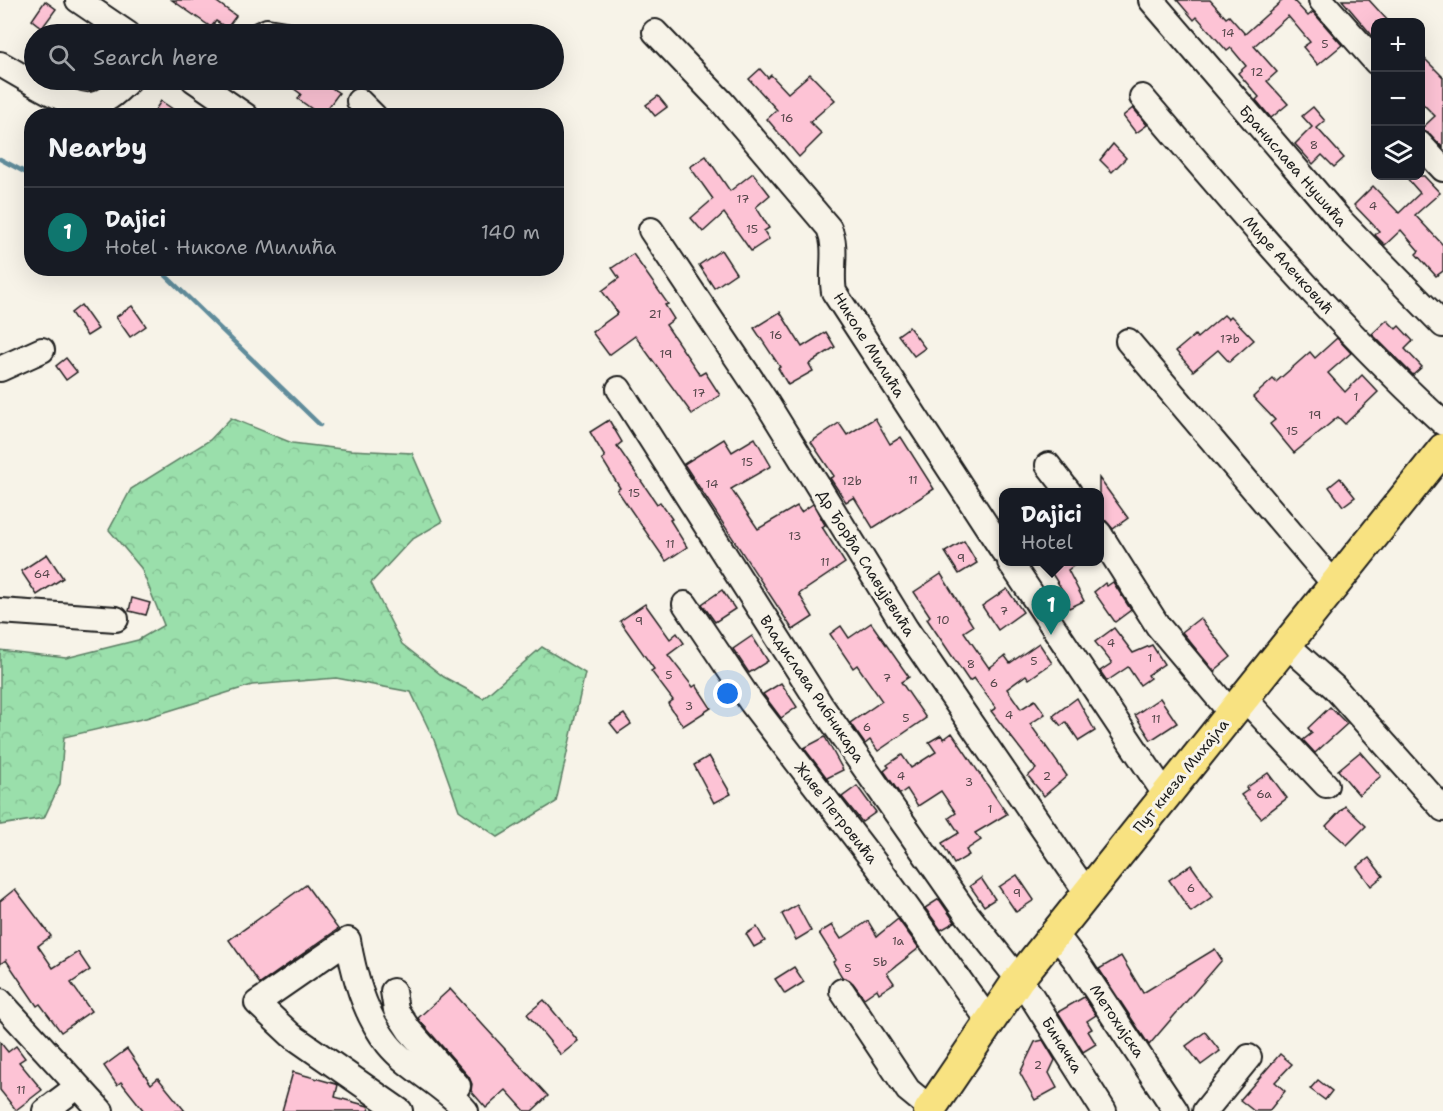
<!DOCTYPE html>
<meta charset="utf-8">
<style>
:root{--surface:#171b24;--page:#20242c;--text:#f1f3f6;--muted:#9ea1a6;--line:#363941;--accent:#0f766e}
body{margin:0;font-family:"Shantell Sans",sans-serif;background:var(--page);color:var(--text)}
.controls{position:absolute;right:18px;top:18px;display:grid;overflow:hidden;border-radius:12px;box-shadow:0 6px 24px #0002}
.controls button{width:54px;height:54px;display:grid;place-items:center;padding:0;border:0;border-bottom:2px solid var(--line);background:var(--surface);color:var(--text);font:30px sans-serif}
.you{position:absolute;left:728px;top:694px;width:21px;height:21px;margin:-15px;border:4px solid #fff;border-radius:50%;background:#1a73e8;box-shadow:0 0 0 9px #1a73e833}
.badge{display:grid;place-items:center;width:39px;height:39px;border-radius:50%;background:var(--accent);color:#fff;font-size:20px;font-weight:700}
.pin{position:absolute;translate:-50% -50px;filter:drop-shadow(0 2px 3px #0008)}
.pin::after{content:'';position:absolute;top:32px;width:21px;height:18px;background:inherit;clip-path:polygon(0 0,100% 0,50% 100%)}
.popup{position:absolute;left:999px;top:488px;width:105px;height:78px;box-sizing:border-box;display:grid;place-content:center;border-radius:12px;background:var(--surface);filter:drop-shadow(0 2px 4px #0005);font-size:20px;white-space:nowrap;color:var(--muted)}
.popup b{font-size:22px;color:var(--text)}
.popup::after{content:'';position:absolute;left:50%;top:100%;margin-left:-12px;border:12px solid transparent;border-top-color:var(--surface)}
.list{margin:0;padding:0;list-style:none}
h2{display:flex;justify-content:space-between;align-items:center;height:78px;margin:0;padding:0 24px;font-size:26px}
h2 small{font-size:20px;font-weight:400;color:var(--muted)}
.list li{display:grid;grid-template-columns:39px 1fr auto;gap:18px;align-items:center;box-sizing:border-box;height:90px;padding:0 24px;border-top:2px solid var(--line)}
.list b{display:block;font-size:22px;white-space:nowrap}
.list p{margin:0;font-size:20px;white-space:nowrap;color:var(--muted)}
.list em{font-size:20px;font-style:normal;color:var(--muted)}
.icon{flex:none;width:33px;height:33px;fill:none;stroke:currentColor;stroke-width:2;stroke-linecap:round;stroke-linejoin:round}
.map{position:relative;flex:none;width:1443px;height:1111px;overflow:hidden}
.search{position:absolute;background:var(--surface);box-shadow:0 6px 24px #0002;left:24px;top:24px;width:540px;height:66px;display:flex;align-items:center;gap:15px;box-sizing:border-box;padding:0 21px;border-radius:33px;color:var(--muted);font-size:22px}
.panel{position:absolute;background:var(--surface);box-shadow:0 6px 24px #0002;left:24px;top:108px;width:540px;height:168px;border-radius:24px}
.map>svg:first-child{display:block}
.forest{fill:url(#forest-crowns);stroke:#5b7e64;stroke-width:1.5}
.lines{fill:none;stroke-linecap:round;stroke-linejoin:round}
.stream{stroke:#608c9b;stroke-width:4.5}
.building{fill:#fdc3d5;stroke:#1c1c1c;stroke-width:1.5}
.minor-casing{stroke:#1c1c1c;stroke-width:28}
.major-casing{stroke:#1c1c1c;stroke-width:34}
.minor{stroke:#f7f3e8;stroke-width:24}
.major{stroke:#f8e281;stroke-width:30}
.labels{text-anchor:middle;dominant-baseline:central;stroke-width:6;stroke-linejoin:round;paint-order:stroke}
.number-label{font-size:12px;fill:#54464a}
.street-label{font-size:15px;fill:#1c1c1c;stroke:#f7f3e8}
</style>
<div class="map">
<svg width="1443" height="1111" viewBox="0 0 1443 1111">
<defs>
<pattern id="forest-crowns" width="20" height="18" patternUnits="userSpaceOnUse" patternTransform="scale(1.5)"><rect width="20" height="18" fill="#9adfab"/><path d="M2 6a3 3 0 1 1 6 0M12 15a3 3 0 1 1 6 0" fill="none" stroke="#84bf93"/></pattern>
</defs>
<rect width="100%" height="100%" fill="#f7f3e8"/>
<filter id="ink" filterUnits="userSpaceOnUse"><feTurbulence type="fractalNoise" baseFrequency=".0167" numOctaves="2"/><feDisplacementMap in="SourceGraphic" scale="12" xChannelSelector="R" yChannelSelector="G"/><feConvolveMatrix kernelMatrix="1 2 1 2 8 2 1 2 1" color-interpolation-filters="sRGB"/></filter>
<g filter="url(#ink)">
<!-- forest -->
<path class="forest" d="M231,418L292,443L350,450L412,453L442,522L411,540L371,583L402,644L444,677L483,698L542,647L585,673L556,802L498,837L459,810L434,740L411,692L336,678L252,685L146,718L64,737L60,784L44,818L0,825V650L66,658L138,640L164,625L141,568L109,530L131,489L210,440Z"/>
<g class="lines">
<!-- stream -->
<g class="stream">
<path d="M0,159L32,176"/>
<path d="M158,268L320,425"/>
</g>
</g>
<!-- building -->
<g class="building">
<path d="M172,0H214L236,16L227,28L216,21L211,27Z"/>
<path d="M1177,0H1210L1226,18L1229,16L1245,34L1283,0H1293L1308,16L1313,12L1342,45L1318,65L1303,47L1310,42L1288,16L1254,46L1277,72L1267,81L1288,104L1271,118L1256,100L1259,97L1238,73L1246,66L1231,48L1227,51L1197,17L1194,20Z"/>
<path d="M1342,0H1369L1389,22H1376V40Z"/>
<path d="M45,1L56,9L42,28L32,20Z"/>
<path d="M1420,54L1443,77V148L1430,134L1420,130L1435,116L1420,101Z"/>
<path d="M760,69L768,78L771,75L788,93L810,74L835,100L810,122L822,134L799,157L767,119L777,110L749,79Z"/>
<path d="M73,80H104L98,87L90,91Z"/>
<path d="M282,80H320L339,93L322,116L298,99L301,94Z"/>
<path d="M658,96L667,107L655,116L646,105Z"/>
<path d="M161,101L183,116H151Z"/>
<path d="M1313,107L1325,121L1317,128L1344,158L1334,167L1322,155L1313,164L1295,144L1312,127L1302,116Z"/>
<path d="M1133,108L1147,125L1136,133L1123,116Z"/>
<path d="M1113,144L1126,158L1112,172L1100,160Z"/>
<path d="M706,156L730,191L753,173L770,195L756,207L769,228L764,231L769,239L751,251L724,213L703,232L691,218L713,199L690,167Z"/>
<path d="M1405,176H1424L1440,193L1415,215L1443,245V271L1436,276L1416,254L1419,251L1401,230L1385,245L1375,235L1379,231L1354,205L1373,186L1399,213L1420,193Z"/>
<path d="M721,250L736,273L714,288L699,265Z"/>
<path d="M633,254L668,304L665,305L674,319L666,325L700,375L705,372L720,395L692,414L635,336L609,355L592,332L618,313L602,291L619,278L612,268Z"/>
<path d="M81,305L98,329L87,336L71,313Z"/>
<path d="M132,306L146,326L130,337L116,317Z"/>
<path d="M780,312L802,347L826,332L835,347L809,364L813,371L788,385L778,368L780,367L754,328Z"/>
<path d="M1224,315L1228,319L1231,316L1254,340L1229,362L1218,350L1193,371L1176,351L1195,335L1197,338Z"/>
<path d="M1387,320L1396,329L1399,326L1413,341L1405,349L1422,367L1413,375L1372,334Z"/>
<path d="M909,327L925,348L914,356L898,335Z"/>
<path d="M1337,338L1351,353L1328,373L1345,392L1362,375L1378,392L1345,424L1338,417L1294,453L1270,424L1275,420L1253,397L1273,379L1276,382L1310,352L1315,358Z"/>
<path d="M66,358L77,372L66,380L56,366Z"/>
<path d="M875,418L890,444L901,437L934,489L873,528L854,497L846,502L830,478L834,476L811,442L839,423L847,435Z"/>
<path d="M609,420L622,442L617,446L657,504L660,502L672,519L670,520L687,547L666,561L617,490L620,488L602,459L605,457L590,432Z"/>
<path d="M755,438L771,466L731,489L758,529L797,506L801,512L813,504L825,525L822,527L845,563L799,594L813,617L793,630L684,464L724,439L732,452Z"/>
<path d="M1099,478L1128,518L1113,529L1106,521L1099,519Z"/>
<path d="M1340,478L1355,497L1343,506L1329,487Z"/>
<path d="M964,541L977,563L959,574L945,552Z"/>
<path d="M47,554L63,578L37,595L21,571Z"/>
<path d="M1044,561H1080L1068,570L1084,601L1069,608L1061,592L1063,591Z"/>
<path d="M941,574L973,626L964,632L989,668L1005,656L1010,663L1039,643L1052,663L1029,679L1026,675L1007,689L1021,709L1035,700L1045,714L1030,724L1067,776L1044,796L1028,776L1036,769L991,711L996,708L974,678L969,681L927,619L930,616L914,592Z"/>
<path d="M1113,582L1131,610L1115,622L1094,592L1105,583L1107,586Z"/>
<path d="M1007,589L1023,612L998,630L982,606Z"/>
<path d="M722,590L735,609L715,622L702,604Z"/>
<path d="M132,598L150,603L146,615L129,611Z"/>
<path d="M645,604L670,639L677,633L684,643L668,655L693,687L696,685L711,708L683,726L668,704L673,700L651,671L654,669L620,621Z"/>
<path d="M1200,618L1231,657L1214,671L1182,632Z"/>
<path d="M871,623L909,677L901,682L926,718L878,751L870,740L865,744L850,723L882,701L857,665L853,668L830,634L841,626L849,638Z"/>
<path d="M1114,628L1133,653L1152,645L1164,664L1148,675L1150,678L1140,685L1128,667L1107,681L1100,671L1112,663L1095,642Z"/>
<path d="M752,636L768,661L749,673L733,649Z"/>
<path d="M781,683L797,707L781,718L763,694Z"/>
<path d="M1077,698L1095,731L1079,741L1066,722L1061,726L1053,716Z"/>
<path d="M1160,698L1177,723L1151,740L1135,715Z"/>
<path d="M1330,707L1347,724L1315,753L1303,740L1312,733L1308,728Z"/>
<path d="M624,714L631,724L618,733L610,723Z"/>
<path d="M952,733L1007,814L975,833L981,840L966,850L969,855L954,864L942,843L959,833L949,818L956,813L941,791L918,806L907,789L900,794L884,771L889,767L887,765L902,755L911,768L936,752L929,742L941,735L944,739Z"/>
<path d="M825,737L843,770L827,778L804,748Z"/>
<path d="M1360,752L1381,776L1359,795L1338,770Z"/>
<path d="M709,756L731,794L714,803L694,765Z"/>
<path d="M1268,773L1287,798L1261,818L1241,795L1248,790L1246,788Z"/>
<path d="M857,786L876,812L862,822L842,797Z"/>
<path d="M1345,806L1366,826L1347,845L1326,826Z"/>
<path d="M1369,858L1383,876L1371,886L1357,867Z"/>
<path d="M1191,865L1213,896L1191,912L1169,880Z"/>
<path d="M1017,875L1034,900L1016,912L999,887Z"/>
<path d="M981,878L995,899L984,906L970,886Z"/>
<path d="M306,885L338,929L260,984L229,940Z"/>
<path d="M15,889L51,936L38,946L53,968L78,952L90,970L71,983L91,1011L61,1032L40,1004L37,1006L6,960L0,964V901Z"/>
<path d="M939,899L955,922L941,930L925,908Z"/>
<path d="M797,905L811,931L796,940L782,914Z"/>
<path d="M898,919L919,948L887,973L894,983L879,993L877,989L864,998L853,983L842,977L833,962L836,960L819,933L832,925L841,939L868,921L877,936Z"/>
<path d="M757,927L765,941L754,947L746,934Z"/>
<path d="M1215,949L1222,960L1149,1045L1099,969L1121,956L1143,993Z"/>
<path d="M794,967L804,982L785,994L775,979Z"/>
<path d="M450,989L548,1096L532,1111H525L506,1090L486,1108L471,1091L472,1084L469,1077L420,1021L418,1018Z"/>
<path d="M1084,997L1096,1015L1087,1021L1092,1029L1088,1031L1096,1044L1083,1052L1058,1012Z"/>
<path d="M544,1000L578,1041L561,1055L527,1014Z"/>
<path d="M1205,1032L1220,1051L1201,1065L1186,1046Z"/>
<path d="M1043,1040L1055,1060L1049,1073L1057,1088L1035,1100L1020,1073L1035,1042Z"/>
<path d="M0,1042L8,1052L16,1046L25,1058L19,1062L42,1090L16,1110L0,1090Z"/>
<path d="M127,1049L151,1084L158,1078L185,1111H144L121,1082L117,1085L104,1066Z"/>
<path d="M1280,1054L1292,1064L1275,1082L1285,1091L1269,1111H1254L1240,1100Z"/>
<path d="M293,1072L336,1084L338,1085L335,1097L368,1106L370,1111H282Z"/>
<path d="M1318,1080L1332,1091L1325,1100L1310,1089Z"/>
</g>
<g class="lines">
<defs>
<g id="minor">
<path d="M78,0L128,34"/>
<path d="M1151,0L1342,222L1443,325"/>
<path d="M1321,0L1376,62"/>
<path d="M655,32L722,102L829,228C838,249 830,270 834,292L1003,551"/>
<path d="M260,34L267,31L285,34"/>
<path d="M0,64C23,76 60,102 85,105C102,107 118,91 129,80"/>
<path d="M194,80L246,116"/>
<path d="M1142,97C1238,210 1334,323 1443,423"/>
<path d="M359,101L374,116"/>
<path d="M1420,144L1443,169"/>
<path d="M651,230L765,400L906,629L1087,893"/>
<path d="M1128,341L1335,585"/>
<path d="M0,369L42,350"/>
<path d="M619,389L820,704L966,913L1030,994L1104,1111"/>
<path d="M1048,465L1069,492"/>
<path d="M1099,533L1158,626L1232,714"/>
<path d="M1010,562L1165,794"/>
<path d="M685,604L751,702L878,867L989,1021"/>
<path d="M0,611L116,619"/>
<path d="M1287,645L1334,687L1443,809"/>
<path d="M1245,699L1326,785"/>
<path d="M1052,937L1064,945L1080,966L1176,1111"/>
<path d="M393,991L396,1010L409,1030L458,1086"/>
<path d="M842,991L908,1090L930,1108"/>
<path d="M0,1001L101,1111"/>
<path d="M45,1111L77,1087"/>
<path d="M400,1111L291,1035L257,1003L348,940C354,976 365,1015 388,1044C409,1070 444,1085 466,1111"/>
<path d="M1205,1111L1249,1057"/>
</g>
<path id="major" d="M929,1111L1018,980L1443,449"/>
</defs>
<!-- minor casing -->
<use href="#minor" class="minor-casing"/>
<!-- major casing -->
<use href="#major" class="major-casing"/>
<!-- minor -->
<use href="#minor" class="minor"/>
<!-- major -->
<use href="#major" class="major"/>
</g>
</g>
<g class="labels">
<!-- number labels -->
<g class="number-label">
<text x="1228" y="33">14</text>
<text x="1325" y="44">5</text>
<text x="1257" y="72">12</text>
<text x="787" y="118">16</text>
<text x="1314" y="145">8</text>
<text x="743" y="199">17</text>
<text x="1373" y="206">4</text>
<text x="752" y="229">15</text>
<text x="655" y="314">21</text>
<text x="776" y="335">16</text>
<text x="1230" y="339">17b</text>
<text x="666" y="354">19</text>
<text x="699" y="393">17</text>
<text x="1356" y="397">1</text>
<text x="1315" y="415">19</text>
<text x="1292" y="431">15</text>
<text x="747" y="462">15</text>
<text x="913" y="480">11</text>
<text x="852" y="481">12b</text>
<text x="712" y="484">14</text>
<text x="634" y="493">15</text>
<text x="795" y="536">13</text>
<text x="670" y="544">11</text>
<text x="961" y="558">9</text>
<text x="825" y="562">11</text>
<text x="42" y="574">64</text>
<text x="1004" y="611">7</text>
<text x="943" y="620">10</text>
<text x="639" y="621">9</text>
<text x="1111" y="643">4</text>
<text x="1150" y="658">1</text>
<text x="1034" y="661">5</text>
<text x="971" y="664">8</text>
<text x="669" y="675">5</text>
<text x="887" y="678">7</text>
<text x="994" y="683">6</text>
<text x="689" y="706">3</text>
<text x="1009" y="715">4</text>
<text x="906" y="718">5</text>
<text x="1156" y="719">11</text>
<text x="867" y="727">6</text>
<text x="901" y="776">4</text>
<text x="1047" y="776">2</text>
<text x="969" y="782">3</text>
<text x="1264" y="794">6a</text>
<text x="990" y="809">1</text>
<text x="1191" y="888">6</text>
<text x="1017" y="893">9</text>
<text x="898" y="941">1a</text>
<text x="880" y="962">5b</text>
<text x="848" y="968">5</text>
<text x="1038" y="1065">2</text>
<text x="21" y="1090">11</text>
</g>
<!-- street labels -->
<g class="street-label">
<text transform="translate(1293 166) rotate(49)">Бранислава Нушића</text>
<text transform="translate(1288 265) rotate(48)">Мире Алечковић</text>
<text transform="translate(869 345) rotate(58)">Николе Милића</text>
<text transform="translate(866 563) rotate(58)">Др Ђорђа Славујевића</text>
<text transform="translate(812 689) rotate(56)">Владислава Рибникара</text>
<text transform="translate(1181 776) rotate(-51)">Пут кнеза Михајла</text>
<text transform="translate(836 813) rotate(52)">Живе Петровића</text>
<text transform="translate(1117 1021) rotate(56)">Метохијска</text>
<text transform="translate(1062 1045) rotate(58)">Биначка</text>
</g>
</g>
</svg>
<div class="controls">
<button>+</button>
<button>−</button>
<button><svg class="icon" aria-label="layers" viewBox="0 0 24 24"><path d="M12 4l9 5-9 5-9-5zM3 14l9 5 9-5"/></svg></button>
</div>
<div class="you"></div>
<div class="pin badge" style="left:1051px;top:635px">1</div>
<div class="popup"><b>Dajici</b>Hotel</div>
<div class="search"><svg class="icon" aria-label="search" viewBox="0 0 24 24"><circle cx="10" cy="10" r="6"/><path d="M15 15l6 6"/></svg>Search here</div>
<section class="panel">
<h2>Nearby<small></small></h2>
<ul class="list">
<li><span class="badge">1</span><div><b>Dajici</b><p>Hotel · Николе Милића</p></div><em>140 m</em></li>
</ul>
</section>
</div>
